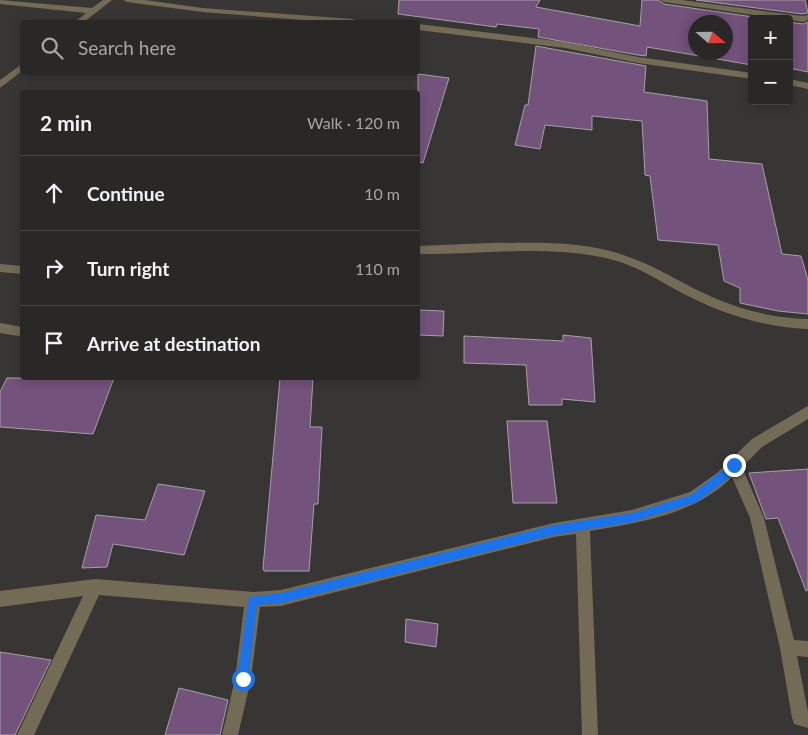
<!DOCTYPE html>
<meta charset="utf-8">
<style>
:root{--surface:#2a2827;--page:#363433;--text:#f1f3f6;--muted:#a5a6a7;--line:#464444}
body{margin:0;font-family:Lato,sans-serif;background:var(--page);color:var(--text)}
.controls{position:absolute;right:15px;top:15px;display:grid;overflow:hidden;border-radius:5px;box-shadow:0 2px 12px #0003}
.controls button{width:45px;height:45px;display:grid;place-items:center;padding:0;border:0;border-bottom:1px solid var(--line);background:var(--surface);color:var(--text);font:25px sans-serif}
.compass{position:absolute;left:688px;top:15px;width:45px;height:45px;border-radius:50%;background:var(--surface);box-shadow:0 2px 12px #0003;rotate:110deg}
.stop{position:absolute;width:15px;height:15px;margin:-11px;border:4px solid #1a73e8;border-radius:50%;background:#fff}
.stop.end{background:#1a73e8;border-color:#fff;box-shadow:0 1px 5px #0008}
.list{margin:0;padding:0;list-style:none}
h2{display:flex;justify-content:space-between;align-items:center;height:65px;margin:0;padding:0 20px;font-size:21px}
h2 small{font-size:16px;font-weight:400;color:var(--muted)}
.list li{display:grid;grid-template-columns:32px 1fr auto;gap:15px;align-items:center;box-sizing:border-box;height:75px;padding:0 20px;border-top:1px solid var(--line)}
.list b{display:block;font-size:19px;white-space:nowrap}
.list em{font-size:16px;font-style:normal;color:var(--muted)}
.icon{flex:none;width:28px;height:28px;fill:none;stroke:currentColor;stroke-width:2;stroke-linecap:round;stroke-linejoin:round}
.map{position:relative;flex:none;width:808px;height:735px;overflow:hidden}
.search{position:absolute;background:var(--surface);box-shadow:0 2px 12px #0003;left:20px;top:20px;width:400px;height:55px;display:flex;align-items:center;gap:12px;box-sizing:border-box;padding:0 18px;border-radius:5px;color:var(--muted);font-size:19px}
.panel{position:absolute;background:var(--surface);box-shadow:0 2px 12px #0003;left:20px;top:90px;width:400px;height:290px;border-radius:5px}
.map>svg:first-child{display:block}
.building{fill:#73527c;stroke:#a4a2a5;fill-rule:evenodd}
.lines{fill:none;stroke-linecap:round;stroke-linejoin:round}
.service{fill:#736b55;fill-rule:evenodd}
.minor{fill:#736b55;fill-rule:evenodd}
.route{fill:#1a73e8}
</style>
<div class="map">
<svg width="808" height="735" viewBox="0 0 808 735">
<rect width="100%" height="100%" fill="#383634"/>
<!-- building -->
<g class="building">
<path d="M399,0H540L536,7L640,26L642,0H658L664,4L767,19H752V65L647,47L646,56L638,55L538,37L539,29L497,24L496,27L398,14ZM696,22H726V52H696Z"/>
<path d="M696,0H805L808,13L802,14Z"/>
<path d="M789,22L803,24L808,22V72L789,68Z"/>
<path d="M536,46L646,66L644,92L707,101L709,159L762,164L782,254L801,256L808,280V314L778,311L740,303V288L724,281L718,245L658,240L650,176L645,175L642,121L592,116V130L545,125L540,149L515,145L525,105H528Z"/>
<path d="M418,74L449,78L423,163L418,162Z"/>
<path d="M418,310L444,311L443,336L418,335Z"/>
<path d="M563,335L591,338L595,402L562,399V405H529L526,365L464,363V336L563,341Z"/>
<path d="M7,378H114L93,434L0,427V392Z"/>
<path d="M280,378H313L310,427H322L318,504H314L309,571H264L263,568Z"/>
<path d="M507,421H547L557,503H513Z"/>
<path d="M808,469V590L806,591L778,518L766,519L749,473Z"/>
<path d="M158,484L205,491L184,555L113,544L107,567L82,568L96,515L145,520Z"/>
<path d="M406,619L438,624L436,647L405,642Z"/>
<path d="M0,652L51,660L15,735H0Z"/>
<path d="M179,688L228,700L220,735H165Z"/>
</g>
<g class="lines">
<!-- service -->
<g class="service">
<path d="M123,0H145L202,8L353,19L357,22H328L202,12L127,2Z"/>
<path d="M660,0H682L802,16L808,15V20L803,22L664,2Z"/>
<path d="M418,24L565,42L638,57L752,73V79L638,63L565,48L418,30Z"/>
<path d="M789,79L808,83V89L789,85Z"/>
<path d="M490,243C534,243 583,240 626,256C650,264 672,277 695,289C731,307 767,318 808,319V329C763,327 722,314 682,293C659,281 636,265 610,259C547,244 481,255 418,254V246Z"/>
<path d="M0,264L22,266V274L0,272Z"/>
<path d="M0,323L22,327V335L18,336L0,333Z"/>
<path d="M808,406V419L762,447L742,467L764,518L794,640L808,641V657L797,656L808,712V728L794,724L792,718L780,648L750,518L732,477C696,514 639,523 590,531L598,735H582L576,534L554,537L281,606L260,607L251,679L238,735H222L235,679L244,607L99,595L34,735H17L83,596L0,607V591L95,579L253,592L281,590L554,523L632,510L690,492L717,473L752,439Z"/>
</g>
<!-- minor -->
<g class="minor">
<path d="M0,0L92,8L103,0H112L84,22H75L86,13L0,4Z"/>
<path d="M22,64V71L0,88V80Z"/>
</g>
</g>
<!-- route -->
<path class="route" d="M734,461L738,462V468L725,481L697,502L632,522L554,535L281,603L257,605L248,679L246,683H239L237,679L249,597L281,593L554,525L632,513L691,495Z"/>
</svg>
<div class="controls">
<button>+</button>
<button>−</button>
</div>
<svg class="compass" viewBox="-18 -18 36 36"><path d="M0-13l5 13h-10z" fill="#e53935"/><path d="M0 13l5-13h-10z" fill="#a5a6a7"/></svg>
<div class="stop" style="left:243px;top:679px"></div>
<div class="stop end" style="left:734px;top:465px"></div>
<div class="search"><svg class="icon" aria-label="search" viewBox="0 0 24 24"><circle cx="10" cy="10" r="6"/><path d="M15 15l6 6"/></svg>Search here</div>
<section class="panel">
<h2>2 min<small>Walk · 120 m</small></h2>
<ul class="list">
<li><svg class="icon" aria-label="ahead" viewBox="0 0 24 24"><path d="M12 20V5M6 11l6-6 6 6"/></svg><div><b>Continue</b></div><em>10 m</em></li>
<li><svg class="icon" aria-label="right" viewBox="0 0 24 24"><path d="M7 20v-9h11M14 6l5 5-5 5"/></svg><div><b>Turn right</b></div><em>110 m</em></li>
<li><svg class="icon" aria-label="arrive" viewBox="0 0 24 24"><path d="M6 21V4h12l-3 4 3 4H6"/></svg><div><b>Arrive at destination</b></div></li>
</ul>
</section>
</div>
